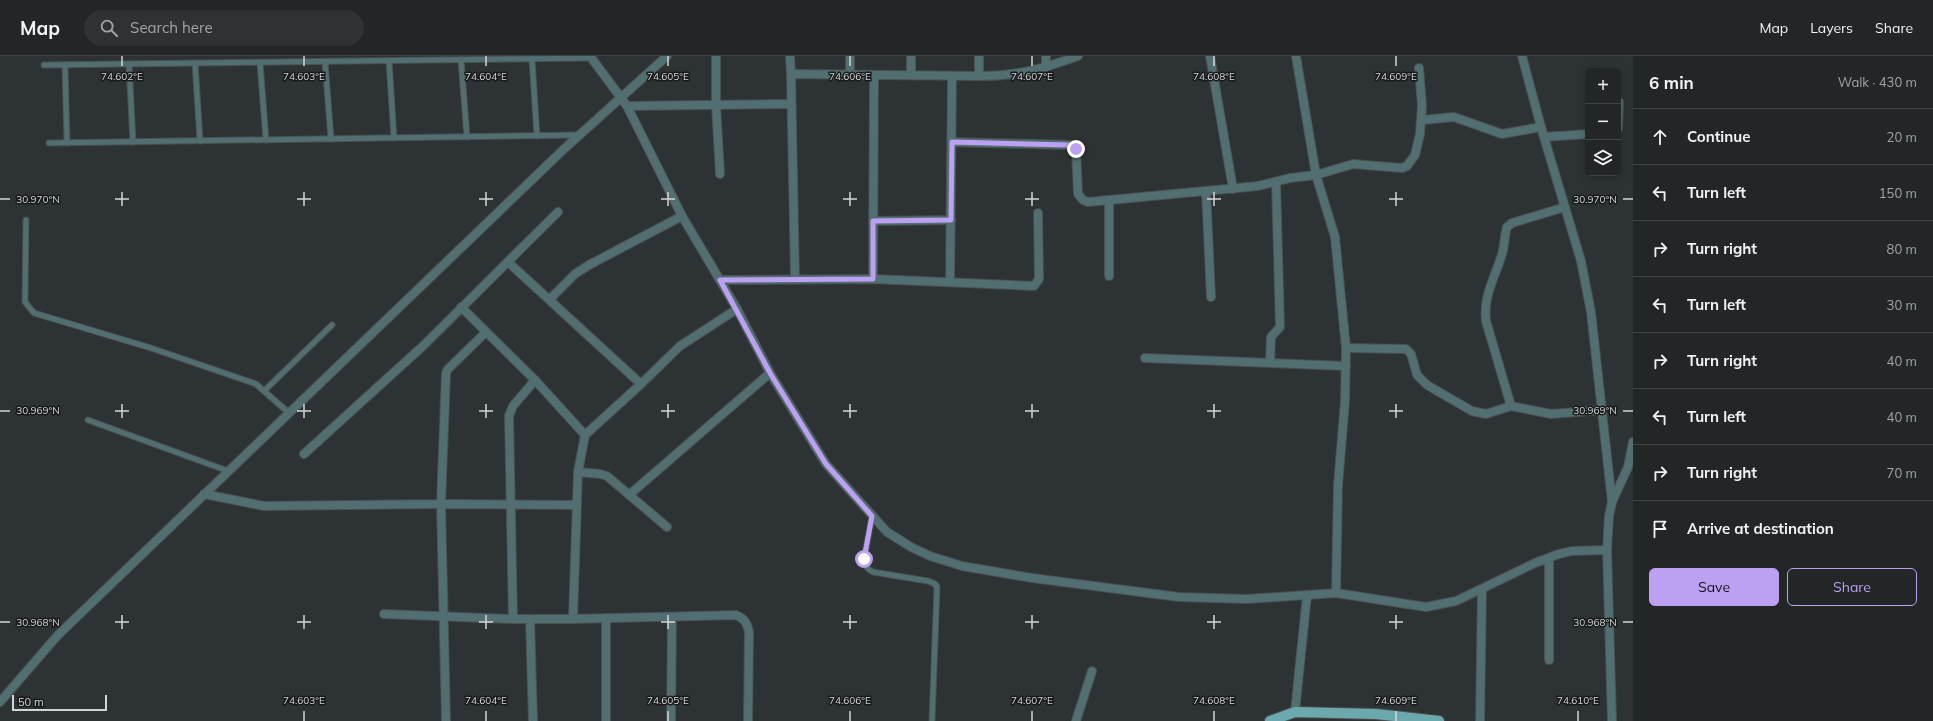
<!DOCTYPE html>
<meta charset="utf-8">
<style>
:root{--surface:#222627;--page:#2e3233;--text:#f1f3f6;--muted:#a2a5a7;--line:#3f4344;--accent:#bca0f2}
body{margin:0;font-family:Mulish,sans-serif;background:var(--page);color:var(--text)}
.controls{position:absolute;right:12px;top:12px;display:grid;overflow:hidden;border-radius:6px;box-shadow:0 2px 10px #0003}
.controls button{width:36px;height:36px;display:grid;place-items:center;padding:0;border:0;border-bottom:1px solid var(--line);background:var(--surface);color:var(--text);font:20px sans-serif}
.scale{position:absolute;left:12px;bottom:10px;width:95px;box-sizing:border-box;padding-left:4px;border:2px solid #d3d6d7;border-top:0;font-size:11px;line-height:14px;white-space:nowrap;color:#d3d6d7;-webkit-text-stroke:3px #17191a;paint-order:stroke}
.stop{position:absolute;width:12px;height:12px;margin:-9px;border:3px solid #bca0f2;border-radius:50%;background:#fff}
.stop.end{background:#bca0f2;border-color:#fff;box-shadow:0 1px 4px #0008}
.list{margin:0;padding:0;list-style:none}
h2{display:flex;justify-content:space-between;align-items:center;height:52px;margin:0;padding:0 16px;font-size:17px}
h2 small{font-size:13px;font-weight:400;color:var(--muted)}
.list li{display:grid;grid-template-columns:26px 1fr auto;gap:12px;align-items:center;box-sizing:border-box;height:56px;padding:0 16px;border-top:1px solid var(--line)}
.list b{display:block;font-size:15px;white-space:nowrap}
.list em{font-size:13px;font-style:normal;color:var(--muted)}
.actions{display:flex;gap:8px;padding:12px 16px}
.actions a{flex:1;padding:9px 0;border:1px solid var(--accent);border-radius:6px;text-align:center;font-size:14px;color:var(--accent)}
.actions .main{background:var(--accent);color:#111}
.icon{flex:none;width:22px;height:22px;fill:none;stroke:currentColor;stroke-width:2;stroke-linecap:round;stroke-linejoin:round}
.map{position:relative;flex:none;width:1633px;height:665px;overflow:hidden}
header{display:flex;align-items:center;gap:24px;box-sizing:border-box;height:56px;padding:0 20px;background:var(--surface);border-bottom:1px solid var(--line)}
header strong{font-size:19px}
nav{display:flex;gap:22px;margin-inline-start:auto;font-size:14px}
.search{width:280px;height:36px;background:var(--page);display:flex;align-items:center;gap:10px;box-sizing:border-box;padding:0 14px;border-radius:22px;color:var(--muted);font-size:15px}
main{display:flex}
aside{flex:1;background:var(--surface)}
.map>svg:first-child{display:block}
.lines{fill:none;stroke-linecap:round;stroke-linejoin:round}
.service-casing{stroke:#4b5051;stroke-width:7}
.minor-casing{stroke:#4b5051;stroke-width:10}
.primary-casing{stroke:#4b5051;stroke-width:12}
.service{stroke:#516e70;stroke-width:5}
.minor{stroke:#516e70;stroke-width:8}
.primary{stroke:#6ca9ae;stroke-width:10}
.route{stroke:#bca0f2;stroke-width:5}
.ticks{fill:none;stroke:#d3d6d7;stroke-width:1.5}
.ticks-label{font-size:10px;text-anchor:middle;fill:#d3d6d7;stroke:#17191a;stroke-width:3;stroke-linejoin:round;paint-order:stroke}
</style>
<header>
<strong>Map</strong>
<div class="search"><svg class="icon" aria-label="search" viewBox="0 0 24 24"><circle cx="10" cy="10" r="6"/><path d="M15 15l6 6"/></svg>Search here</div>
<nav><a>Map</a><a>Layers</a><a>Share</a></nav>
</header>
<main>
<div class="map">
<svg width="1633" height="665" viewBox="0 0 1633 665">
<rect width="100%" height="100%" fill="#2d3234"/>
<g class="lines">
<defs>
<g id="service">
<path d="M532,3L537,80"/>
<path d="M461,4L467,81"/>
<path d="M389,5L394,82"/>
<path d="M325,6L331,83"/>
<path d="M195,7L200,85"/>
<path d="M260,7L266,84"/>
<path d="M129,8L133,86"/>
<path d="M44,9L592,2"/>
<path d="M65,9L67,87"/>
<path d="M49,87L578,79"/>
<path d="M26,164L25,246L34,257L151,292L256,328L289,357"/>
<path d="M265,334L332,269"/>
<path d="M88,364L228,415"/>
<path d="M872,460L864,503C865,510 867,513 873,516L928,525L935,528L937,531L932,665"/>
</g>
<g id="minor">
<path d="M590,0L627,50L682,160L737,253L770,317L826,408L887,476L911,491L930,500L962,510L1032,522L1179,541L1247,543L1336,537L1426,551L1456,545L1535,507L1559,498L1572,495L1607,494"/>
<path d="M716,0V49L720,118"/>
<path d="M790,0L791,18"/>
<path d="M850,0V19"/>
<path d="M911,0V19"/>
<path d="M1046,0V11"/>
<path d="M1210,0L1233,133"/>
<path d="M1296,0L1316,119L1335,181L1346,292L1345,345L1338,429L1336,537"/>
<path d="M1522,0L1541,71L1581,205L1591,256L1612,446"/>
<path d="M979,20C1018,20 1042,13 1078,0"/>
<path d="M627,50L791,48"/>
<path d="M1422,64L1454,61L1502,78L1541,71"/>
<path d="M1618,72L1619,46"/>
<path d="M1544,81L1588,78"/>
<path d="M952,86L1072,89L1076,93L1078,138L1083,144L1088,146L1258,130L1290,122L1316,119L1353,108L1402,112L1407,110L1415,99L1420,78L1422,50L1419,12"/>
<path d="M1206,135L1211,241"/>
<path d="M1109,144V220"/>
<path d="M873,165L951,164"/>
<path d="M795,222L791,18L979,20V0"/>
<path d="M873,223L874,19"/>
<path d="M720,224L873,223L1034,230L1039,223L1038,157"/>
<path d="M950,226L952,20"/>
<path d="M550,243L575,218L589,209L682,160"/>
<path d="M461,251L535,324L585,379"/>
<path d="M1346,292L1406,293L1411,298L1417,319L1427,329L1472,355L1486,358L1511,350L1551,358L1602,354"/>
<path d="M1145,302L1346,310"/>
<path d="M1270,306L1271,281L1280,271L1276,126"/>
<path d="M641,328L680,290L737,253"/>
<path d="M1511,350L1486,265C1483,239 1495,222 1502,198C1505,189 1504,180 1507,171L1512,167L1565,151"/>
<path d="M304,398L423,290L558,156"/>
<path d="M578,416L600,418L607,420L667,471"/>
<path d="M204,438L264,450L441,448L446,317L448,313L486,276"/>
<path d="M629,439L770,317"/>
<path d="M1549,502V604"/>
<path d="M384,558L513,563H573L578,416L585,379L641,328L508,206"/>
<path d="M513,563L509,360L513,350L535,324"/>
<path d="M530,563L533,665"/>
<path d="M573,563L736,559C745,563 747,567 749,576L748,665"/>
<path d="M0,646L58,579L564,93L667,0"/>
<path d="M1295,656L1307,539"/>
<path d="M446,665L441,448L577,449"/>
<path d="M606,665V562"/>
<path d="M671,665L672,561"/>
<path d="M1076,665L1092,615"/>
<path d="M1480,665L1482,533"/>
<path d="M1612,665L1607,494L1609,460L1612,446L1628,411L1633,386"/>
</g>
<path id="primary" d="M1270,665L1295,656L1376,658L1439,665"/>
</defs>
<!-- service casing -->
<use href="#service" class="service-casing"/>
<!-- minor casing -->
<use href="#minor" class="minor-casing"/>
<!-- primary casing -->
<use href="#primary" class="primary-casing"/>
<!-- service -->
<use href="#service" class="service"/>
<!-- minor -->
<use href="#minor" class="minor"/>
<!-- primary -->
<use href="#primary" class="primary"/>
</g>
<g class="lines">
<!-- route -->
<path class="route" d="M864,503L872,460L826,408L770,317L720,224L873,223V165L951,164L952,86L1069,89L1076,93"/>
</g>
<!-- ticks -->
<path class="ticks" d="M122,0V10M304,0V10M486,0V10M668,0V10M850,0V10M1032,0V10M1214,0V10M1396,0V10M122,136V150M304,136V150M486,136V150M668,136V150M850,136V150M1032,136V150M1214,136V150M1396,136V150M0,143H10M115,143H129M297,143H311M479,143H493M661,143H675M843,143H857M1025,143H1039M1207,143H1221M1389,143H1403M1623,143H1633M122,348V362M304,348V362M486,348V362M668,348V362M850,348V362M1032,348V362M1214,348V362M1396,348V362M0,355H10M115,355H129M297,355H311M479,355H493M661,355H675M843,355H857M1025,355H1039M1207,355H1221M1389,355H1403M1623,355H1633M122,559V573M304,559V573M486,559V573M668,559V573M850,559V573M1032,559V573M1214,559V573M1396,559V573M0,566H10M115,566H129M297,566H311M479,566H493M661,566H675M843,566H857M1025,566H1039M1207,566H1221M1389,566H1403M1623,566H1633M304,655V665M486,655V665M668,655V665M850,655V665M1032,655V665M1214,655V665M1396,655V665M1578,655V665"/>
<g class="ticks-label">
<text x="122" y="24">74.602°E</text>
<text x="304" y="24">74.603°E</text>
<text x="486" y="24">74.604°E</text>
<text x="668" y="24">74.605°E</text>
<text x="850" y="24">74.606°E</text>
<text x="1032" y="24">74.607°E</text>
<text x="1214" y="24">74.608°E</text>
<text x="1396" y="24">74.609°E</text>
<text x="38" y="147">30.970°N</text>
<text x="1595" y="147">30.970°N</text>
<text x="38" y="358">30.969°N</text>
<text x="1595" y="358">30.969°N</text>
<text x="38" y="570">30.968°N</text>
<text x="1595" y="570">30.968°N</text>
<text x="304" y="648">74.603°E</text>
<text x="486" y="648">74.604°E</text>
<text x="668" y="648">74.605°E</text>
<text x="850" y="648">74.606°E</text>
<text x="1032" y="648">74.607°E</text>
<text x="1214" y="648">74.608°E</text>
<text x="1396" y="648">74.609°E</text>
<text x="1578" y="648">74.610°E</text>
</g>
</svg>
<div class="controls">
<button>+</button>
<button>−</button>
<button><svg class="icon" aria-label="layers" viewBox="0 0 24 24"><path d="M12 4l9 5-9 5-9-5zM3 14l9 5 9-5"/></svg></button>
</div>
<div class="scale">50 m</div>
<div class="stop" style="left:864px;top:503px"></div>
<div class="stop end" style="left:1076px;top:93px"></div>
</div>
<aside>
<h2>6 min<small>Walk · 430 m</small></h2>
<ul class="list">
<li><svg class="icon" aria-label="ahead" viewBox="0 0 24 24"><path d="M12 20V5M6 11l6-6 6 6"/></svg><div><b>Continue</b></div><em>20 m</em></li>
<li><svg class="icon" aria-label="left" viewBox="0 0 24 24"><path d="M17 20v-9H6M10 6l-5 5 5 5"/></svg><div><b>Turn left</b></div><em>150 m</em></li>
<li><svg class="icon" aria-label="right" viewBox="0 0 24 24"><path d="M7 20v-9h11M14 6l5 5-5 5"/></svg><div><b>Turn right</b></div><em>80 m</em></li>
<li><svg class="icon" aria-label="left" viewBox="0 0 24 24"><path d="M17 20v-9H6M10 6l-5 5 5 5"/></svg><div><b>Turn left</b></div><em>30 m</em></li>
<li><svg class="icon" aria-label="right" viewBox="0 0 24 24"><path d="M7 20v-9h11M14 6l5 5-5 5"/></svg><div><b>Turn right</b></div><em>40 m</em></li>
<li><svg class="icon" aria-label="left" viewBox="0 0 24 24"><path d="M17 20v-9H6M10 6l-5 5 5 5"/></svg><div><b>Turn left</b></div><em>40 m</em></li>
<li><svg class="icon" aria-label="right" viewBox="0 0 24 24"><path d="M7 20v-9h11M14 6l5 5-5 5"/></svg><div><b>Turn right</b></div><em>70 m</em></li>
<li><svg class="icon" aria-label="arrive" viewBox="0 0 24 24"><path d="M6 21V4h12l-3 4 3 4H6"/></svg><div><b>Arrive at destination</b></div></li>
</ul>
<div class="actions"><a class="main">Save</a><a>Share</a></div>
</aside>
</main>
